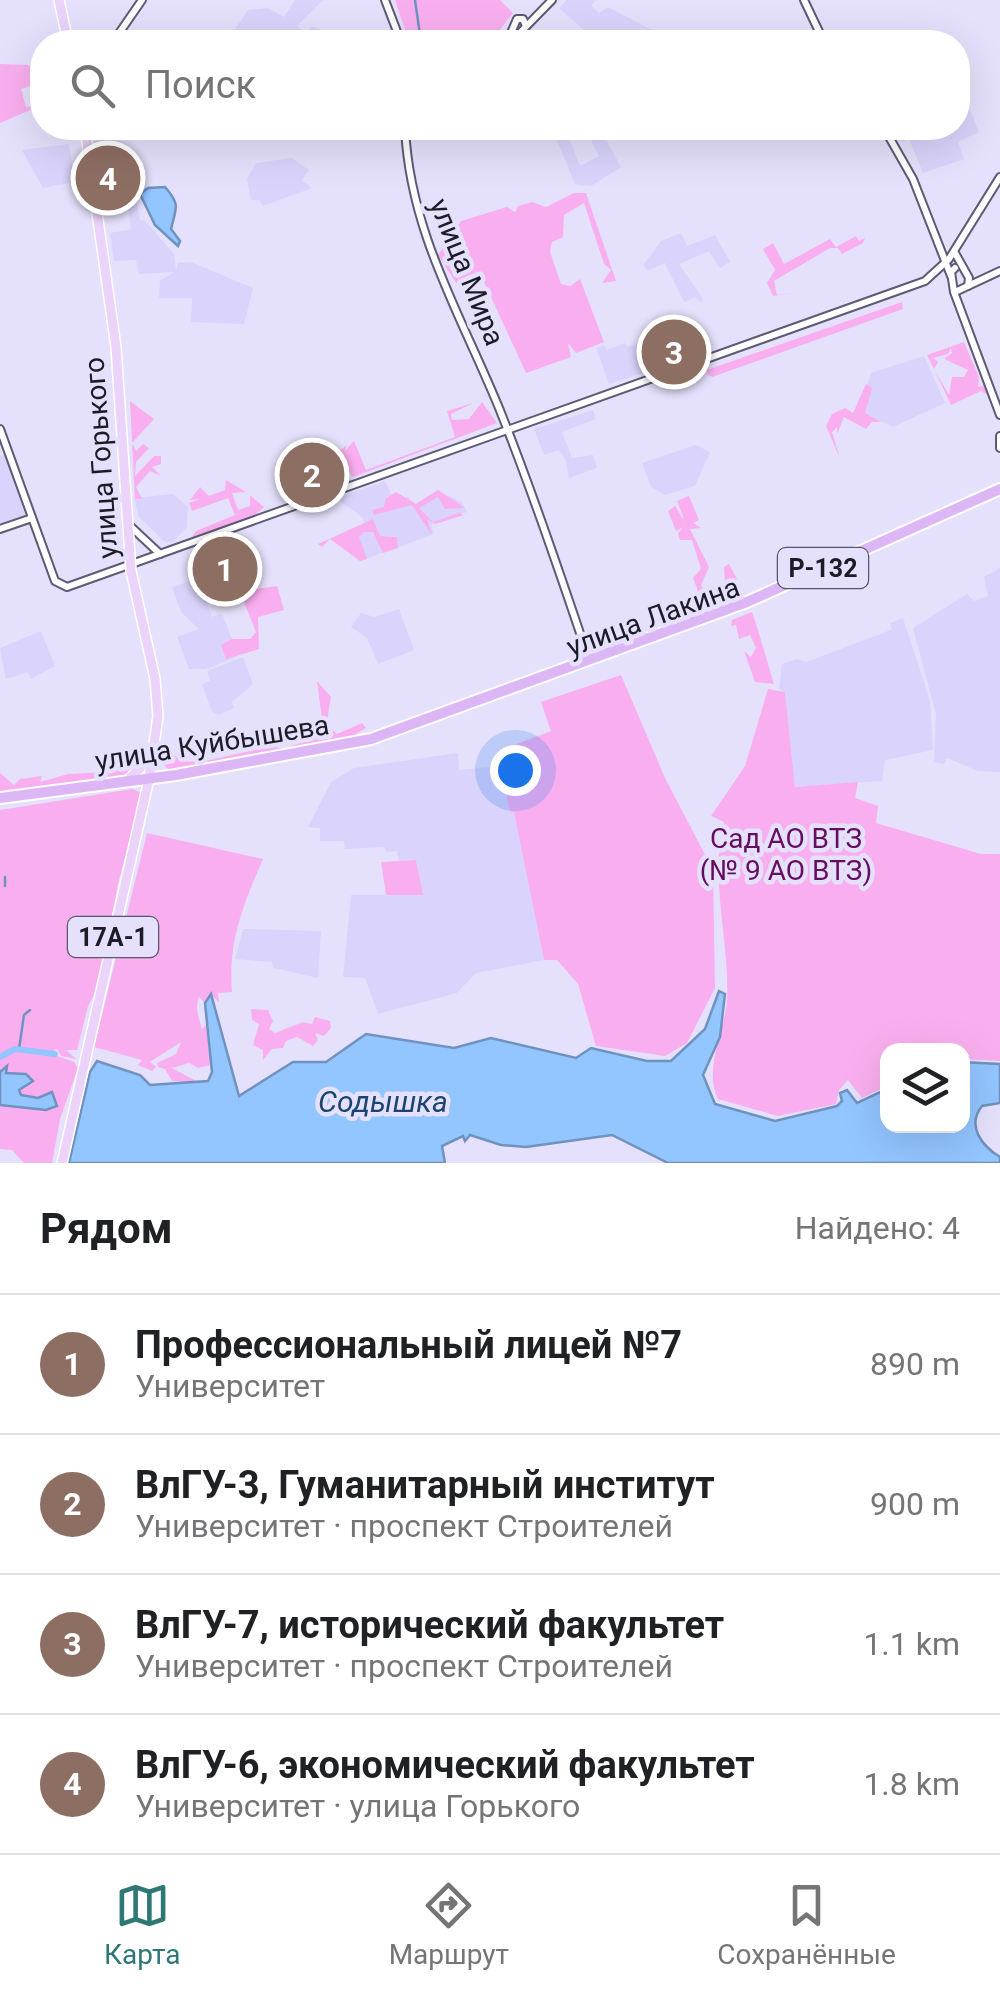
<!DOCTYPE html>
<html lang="ru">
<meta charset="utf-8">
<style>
:root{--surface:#fff;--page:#f6f6f6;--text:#202124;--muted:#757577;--line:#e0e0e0;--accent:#2d7775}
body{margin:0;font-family:Roboto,sans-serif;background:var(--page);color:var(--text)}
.controls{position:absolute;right:30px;bottom:30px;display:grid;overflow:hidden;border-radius:20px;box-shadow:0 10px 40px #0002}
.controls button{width:90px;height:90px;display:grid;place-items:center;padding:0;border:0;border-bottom:2px solid var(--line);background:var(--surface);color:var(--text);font:50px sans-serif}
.you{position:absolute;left:515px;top:770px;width:35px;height:35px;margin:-25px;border:8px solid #fff;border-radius:50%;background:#1a73e8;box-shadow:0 0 0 15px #1a73e833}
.badge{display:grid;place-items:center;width:65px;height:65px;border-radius:50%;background:var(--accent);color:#fff;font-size:32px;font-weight:700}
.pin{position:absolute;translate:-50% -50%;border:5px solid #fff;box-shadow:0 2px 10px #0006}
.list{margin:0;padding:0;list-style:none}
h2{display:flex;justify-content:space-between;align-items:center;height:130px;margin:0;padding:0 40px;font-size:42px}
h2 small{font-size:32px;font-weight:400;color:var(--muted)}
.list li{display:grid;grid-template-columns:65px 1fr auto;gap:30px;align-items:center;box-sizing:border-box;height:140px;padding:0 40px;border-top:2px solid var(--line)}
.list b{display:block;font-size:38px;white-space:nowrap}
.list p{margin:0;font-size:32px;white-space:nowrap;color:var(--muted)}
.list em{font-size:32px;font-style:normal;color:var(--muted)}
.icon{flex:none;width:55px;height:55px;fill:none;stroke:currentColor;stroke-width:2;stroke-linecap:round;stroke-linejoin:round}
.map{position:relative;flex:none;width:1000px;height:1163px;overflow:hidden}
.search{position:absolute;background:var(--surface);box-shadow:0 10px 40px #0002;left:30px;right:30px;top:30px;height:110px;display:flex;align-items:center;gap:25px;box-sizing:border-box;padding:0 35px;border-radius:40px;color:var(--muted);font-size:38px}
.sheet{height:690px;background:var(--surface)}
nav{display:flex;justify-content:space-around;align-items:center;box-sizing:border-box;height:140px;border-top:2px solid var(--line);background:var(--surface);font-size:28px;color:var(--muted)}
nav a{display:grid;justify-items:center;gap:5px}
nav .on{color:var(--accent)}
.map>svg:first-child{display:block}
.built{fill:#dad4fc}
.green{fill:#f9afef}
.water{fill:#93c5ff;stroke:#7092be;stroke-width:2.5}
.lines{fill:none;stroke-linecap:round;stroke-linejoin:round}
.stream{stroke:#7092be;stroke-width:2.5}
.river{stroke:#93c5ff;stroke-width:6}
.secondary-casing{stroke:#5e5a76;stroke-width:10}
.primary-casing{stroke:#fff;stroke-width:12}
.highway-casing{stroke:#fff;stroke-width:14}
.secondary{stroke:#fff;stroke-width:6}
.primary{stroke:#ebd3fa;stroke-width:9}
.highway{stroke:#ddb6f6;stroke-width:10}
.labels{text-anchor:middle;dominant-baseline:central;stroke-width:9;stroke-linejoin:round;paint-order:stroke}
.shield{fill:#e5e1fc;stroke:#595667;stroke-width:2.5}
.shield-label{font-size:25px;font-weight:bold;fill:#1d1b27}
.street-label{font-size:28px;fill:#1d1b27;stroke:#e5e1fc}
.park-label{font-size:28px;fill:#660d61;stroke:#e5e1fc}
.water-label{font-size:30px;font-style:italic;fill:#1a4572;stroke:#e5e1fc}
</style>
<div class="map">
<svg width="1000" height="1163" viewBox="0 0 1000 1163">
<rect width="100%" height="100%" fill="#e5e1fc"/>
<!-- built -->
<g class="built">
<path d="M295,0H323L297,26L306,33L311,26L322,30L328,35L322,42L227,41L248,10L268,8L284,17Z"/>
<path d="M567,0H596L591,5L599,13L608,7L675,42H613L584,30L559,8Z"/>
<path d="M966,100L979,132L958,142L964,159L923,173L909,139L902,142L895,128H958V105Z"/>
<path d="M552,128H585L568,136L580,166L599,156L589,136L601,130L621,167L591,186L575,184Z"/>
<path d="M69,144L75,182L43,188L22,150Z"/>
<path d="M292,158L309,170L302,180L312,188L263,206L259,200H251L247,179L256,163Z"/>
<path d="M136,198L140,220L145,221L174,254L176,271L178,263L191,262L253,288L244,324L191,322L192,298H159L160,281L174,272L139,274L136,260L114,261L110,233L131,229L127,199Z"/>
<path d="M681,233L687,246L715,235L730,262L720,268L709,251L679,264L703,299L701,303L696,297L684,302L665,263L647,271L644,264L661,241Z"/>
<path d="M625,343L627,347L639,343L649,371L609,384L596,348L604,345L607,350Z"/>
<path d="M924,356L945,403L893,427L859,411L871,373Z"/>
<path d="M593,410L596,419L562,432L572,458L593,455L597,468L569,478L565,458L558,450L544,455L534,429Z"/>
<path d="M696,445L710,452L695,486L665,495L651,487L642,463Z"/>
<path d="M0,455L6,456L26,517L0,526Z"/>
<path d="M385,481L395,502L408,497L416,504L437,491L462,502L467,512L431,525L434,534L360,561L349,553L365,525L362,517L336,498Z"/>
<path d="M173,494L188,507L187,527L173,542H165L139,517L134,498Z"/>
<path d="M228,537L235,554L245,557L252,575L240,585L209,596L197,548Z"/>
<path d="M1000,568V772L978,771L947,758L944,764L934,762L936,714L913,628L967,594L974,601L988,596L984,577Z"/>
<path d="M198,578L212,617L222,614L239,656L206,669H189L177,637L199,629L181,612L172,587Z"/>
<path d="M399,609L414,650L378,664L367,638L351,627L361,613L374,617Z"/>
<path d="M903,618L930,701L933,750L885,760L882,781L795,787L785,692L779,689L782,664L797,659L806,662L883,633L892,629L890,623Z"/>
<path d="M41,631L55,666L31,679L28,672L6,679L0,648Z"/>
<path d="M243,657L253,684L232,702L234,708L219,715L212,712L202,684L210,681L207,671Z"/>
<path d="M458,753L459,770L500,766L510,811H514L544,960L476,973L457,993L378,1014L365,978L343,977L351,895H422L416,860L399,861L397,851L386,852L384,847L345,849L344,841H320V828L308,827L331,782L354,768Z"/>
<path d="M243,929L321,931L318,978L273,968L272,962L235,959Z"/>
</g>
<!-- green -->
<g class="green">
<path d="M395,0H500L513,13L499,31V42H409Z"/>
<path d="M0,64L28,65L42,74V82L21,89L26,107L42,105L0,123Z"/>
<path d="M574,193H586L616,281L602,283L611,270L604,264L584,203L564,215L563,237L552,242L550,252L561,284L570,286L580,279L604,342L576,353L568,343L571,357L526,373L484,282L456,283L438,255L461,221L507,207L515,212L518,206L532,202L546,207Z"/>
<path d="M856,236L859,241L865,238L863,243L842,254L838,248H830L774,281L777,295L802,292L773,296L767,283L775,270L763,249L773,243L784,264L830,239L836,247Z"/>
<path d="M902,302L903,309L712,377L707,374V370Z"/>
<path d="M964,342L979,377L978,387L986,385L991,397L981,391L951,405L935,371L949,395L952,377H964L968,370L944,359L952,353L951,348L948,354L933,358L938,362L934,369L927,355Z"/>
<path d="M866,384L872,388L865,413L881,422H872L866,429L844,417L837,434V427L832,432L840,458L826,426L832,414L845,408L853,413Z"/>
<path d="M130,401L154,419L132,443L136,451L143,444L149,448L136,462L135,476L154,456H161V464L152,467L161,476L150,471L136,487L142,499H135Z"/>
<path d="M473,403L451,414L452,420L469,419L482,402L497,423L353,477L350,474L334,479L322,453L321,449L330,458L322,442L339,451L347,445L344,452L354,441L366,470L455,437L447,411Z"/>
<path d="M226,480L246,492L232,493L238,510L250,506V495L264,507L256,514L270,511L192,537L196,531L235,515L228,498L192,511L189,503L200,499L190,500L200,487L209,496L225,490Z"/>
<path d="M438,490L465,508L445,509L438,497L419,508L433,522L459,513L464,515L435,524L427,519L432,535L412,505L374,515L372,510L384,507L386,498L396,492L416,504Z"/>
<path d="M689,496L699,520L693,523L701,528L690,529L709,567L701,585L707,597L725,587L724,567L729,564L737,579L732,584L739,590L730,598L752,593L737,603L727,598L720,611L704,607L693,578L701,569L692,540H680L678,534L682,528L676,531L668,511L675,506L685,522L677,501Z"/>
<path d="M373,519L380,536L397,537L398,548L383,553L373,532H364L359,537L367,559L360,561L330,539L322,547L318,544Z"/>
<path d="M252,584L255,589L277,586L284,610L258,617L259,649L226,659L221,645L232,639H250L256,632L240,592L243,586Z"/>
<path d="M752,612C761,638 766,658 774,684L755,682L744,651L751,657L756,648L750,635L739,639L736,625L731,626L732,620Z"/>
<path d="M621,675L665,778L713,870L715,988L687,1043L665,1056L596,1046L578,984L557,960H544L514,812H510L501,771L515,766L507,748L551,731L541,702Z"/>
<path d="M317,681L331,697C329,712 323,723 337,734L362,723L366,728L346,740L171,772L158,759L168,749L181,761L201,762L272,746L283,749L324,735Z"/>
<path d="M768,689L785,692L795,787L858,782L855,798L878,806L876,823L981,854H1000V1061L963,1059L962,1050H888L887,1086L862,1098L848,1080L839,1090L836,1104L778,1116L718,1099C703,1069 725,1031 727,1000C730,941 709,880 724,822L711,816L745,766Z"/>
<path d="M143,748L144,763L129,776L0,794V773L14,785L20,779L42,776L40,782L68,774L110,772L138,762Z"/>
<path d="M132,789L142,793L118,884L98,988L88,1006L77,1050H66L76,1059L61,1056L57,1049L49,1053L74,1062L78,1068L60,1119L52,1163H24L12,1150L0,1149V810Z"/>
<path d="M147,833L263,859C243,905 228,941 232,992L218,993L219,1002L211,995L205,1003L199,997C194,1011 200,1019 202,1029L206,1025L211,1065L198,1068L189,1063L172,1068L200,1083L172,1081L165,1069L158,1067L157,1063L176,1054L181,1042L150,1062L156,1067L152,1071L138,1065L142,1060L94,1047Z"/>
<path d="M416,860L423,895H386L381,862Z"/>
<path d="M251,1009L268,1010L273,1021L269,1029L275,1033L303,1022L312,1024L315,1017L330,1021L331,1028L324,1036L315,1033L318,1040L313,1046L297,1037L286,1041L283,1048L272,1049L263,1060V1050L253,1045L259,1024L252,1020Z"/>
</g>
<!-- water -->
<g class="water">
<path d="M165,187C181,205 176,208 171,229L180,241L178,246L155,225L140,194L148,188Z"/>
<path d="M719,991L725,994L720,1037L703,1075L715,1104L775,1121L837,1106L842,1101L840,1093L847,1090L857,1103L887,1089L888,1126H962L963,1062L1000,1064V1103L982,1106C966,1126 982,1146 1000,1157V1163H668L612,1135L526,1147L501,1145L470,1135L465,1141L463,1136L442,1146L445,1163H69L90,1072L97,1061L140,1075L150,1085L208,1081L212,1072L205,1003L211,994L239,1096L293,1062H326L366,1034L454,1048L491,1038L576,1058L591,1048L647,1061H671L705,1029Z"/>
<path d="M7,1066L6,1073L26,1074L33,1081L19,1090L21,1095L38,1098L52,1092L57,1106L46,1110L0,1105V1072Z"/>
</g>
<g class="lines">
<!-- stream -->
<g class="stream">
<path d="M415,0L421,42"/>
<path d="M469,128H476"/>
<path d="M422,133L424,128"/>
<path d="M5,877V886"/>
<path d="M19,1049L24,1015L30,1010"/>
</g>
<!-- river -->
<path class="river" d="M0,1057L15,1049L55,1054"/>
<defs>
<g id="secondary">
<path d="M385,0L401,42"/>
<path d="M804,0L824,42"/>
<path d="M113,42L142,0"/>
<path d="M507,42L517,19H523L526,26"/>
<path d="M511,42L552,0"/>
<path d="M405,128C410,232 460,313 499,408C532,490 561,576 589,660"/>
<path d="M884,128L913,179L951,276"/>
<path d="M955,253L969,278L968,286"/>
<path d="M955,268L951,272L954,292L1000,415"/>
<path d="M955,292L1000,271"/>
<path d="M0,429L55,581L67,587L925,281L949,259L1000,177"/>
<path d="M1000,436V448"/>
<path d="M128,524L160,554"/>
<path d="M0,529L32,518"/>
</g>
<g id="primary">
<path d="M59,0L68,42"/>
<path d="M128,780L152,756"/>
<path d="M62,1163L149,779L158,716L155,679L131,571L116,347L85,128"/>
</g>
<path id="highway" d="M0,798L176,775L371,739L747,602L1000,489"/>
</defs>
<!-- secondary casing -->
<use href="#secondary" class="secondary-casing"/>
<!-- primary casing -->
<use href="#primary" class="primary-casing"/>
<!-- highway casing -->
<use href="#highway" class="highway-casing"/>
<!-- secondary -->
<use href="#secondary" class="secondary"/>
<!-- primary -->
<use href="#primary" class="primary"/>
<!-- highway -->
<use href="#highway" class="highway"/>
</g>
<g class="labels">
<!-- shield labels -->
<g class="shield">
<rect x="778" y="548" width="90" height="40" rx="8"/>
<rect x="68" y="917" width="90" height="40" rx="8"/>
</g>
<g class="shield-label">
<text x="823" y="568">Р-132</text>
<text x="113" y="937">17А-1</text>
</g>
<!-- street labels -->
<g class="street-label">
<text transform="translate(467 272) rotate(68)">улица Мира</text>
<text transform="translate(101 458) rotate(-94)">улица Горького</text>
<text transform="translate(653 617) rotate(-20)">улица Лакина</text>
<text transform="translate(212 743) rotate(-9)">улица Куйбышева</text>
</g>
<!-- park labels -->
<g class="park-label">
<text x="786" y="838">Сад АО ВТЗ<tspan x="786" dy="32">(№ 9 АО ВТЗ)</tspan></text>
</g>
<!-- water labels -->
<g class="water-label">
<text x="383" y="1101">Содышка</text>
</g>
</g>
</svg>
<div class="controls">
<button><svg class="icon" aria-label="layers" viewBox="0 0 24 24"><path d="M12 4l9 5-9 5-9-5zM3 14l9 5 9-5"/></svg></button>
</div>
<div class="you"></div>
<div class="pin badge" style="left:225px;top:569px;background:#8d6e63">1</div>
<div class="pin badge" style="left:312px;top:475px;background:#8d6e63">2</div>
<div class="pin badge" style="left:674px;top:352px;background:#8d6e63">3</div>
<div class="pin badge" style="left:108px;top:178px;background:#8d6e63">4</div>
<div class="search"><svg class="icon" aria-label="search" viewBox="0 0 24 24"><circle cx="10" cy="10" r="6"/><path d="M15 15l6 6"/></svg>Поиск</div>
</div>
<section class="sheet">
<h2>Рядом<small>Найдено: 4</small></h2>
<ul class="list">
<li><span class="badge" style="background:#8d6e63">1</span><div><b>Профессиональный лицей №7</b><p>Университет</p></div><em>890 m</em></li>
<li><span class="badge" style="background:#8d6e63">2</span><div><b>ВлГУ-3, Гуманитарный институт</b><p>Университет · проспект Строителей</p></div><em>900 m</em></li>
<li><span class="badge" style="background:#8d6e63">3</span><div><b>ВлГУ-7, исторический факультет</b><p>Университет · проспект Строителей</p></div><em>1.1 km</em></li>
<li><span class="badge" style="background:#8d6e63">4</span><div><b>ВлГУ-6, экономический факультет</b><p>Университет · улица Горького</p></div><em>1.8 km</em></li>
</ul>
</section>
<nav>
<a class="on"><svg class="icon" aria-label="map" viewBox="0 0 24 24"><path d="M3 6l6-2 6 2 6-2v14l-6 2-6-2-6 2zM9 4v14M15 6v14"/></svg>Карта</a>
<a><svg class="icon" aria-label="directions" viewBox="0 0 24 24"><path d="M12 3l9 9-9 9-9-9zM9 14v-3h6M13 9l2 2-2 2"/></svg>Маршрут</a>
<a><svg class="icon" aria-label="saved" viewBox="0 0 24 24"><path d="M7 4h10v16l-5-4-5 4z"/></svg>Сохранённые</a>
</nav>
